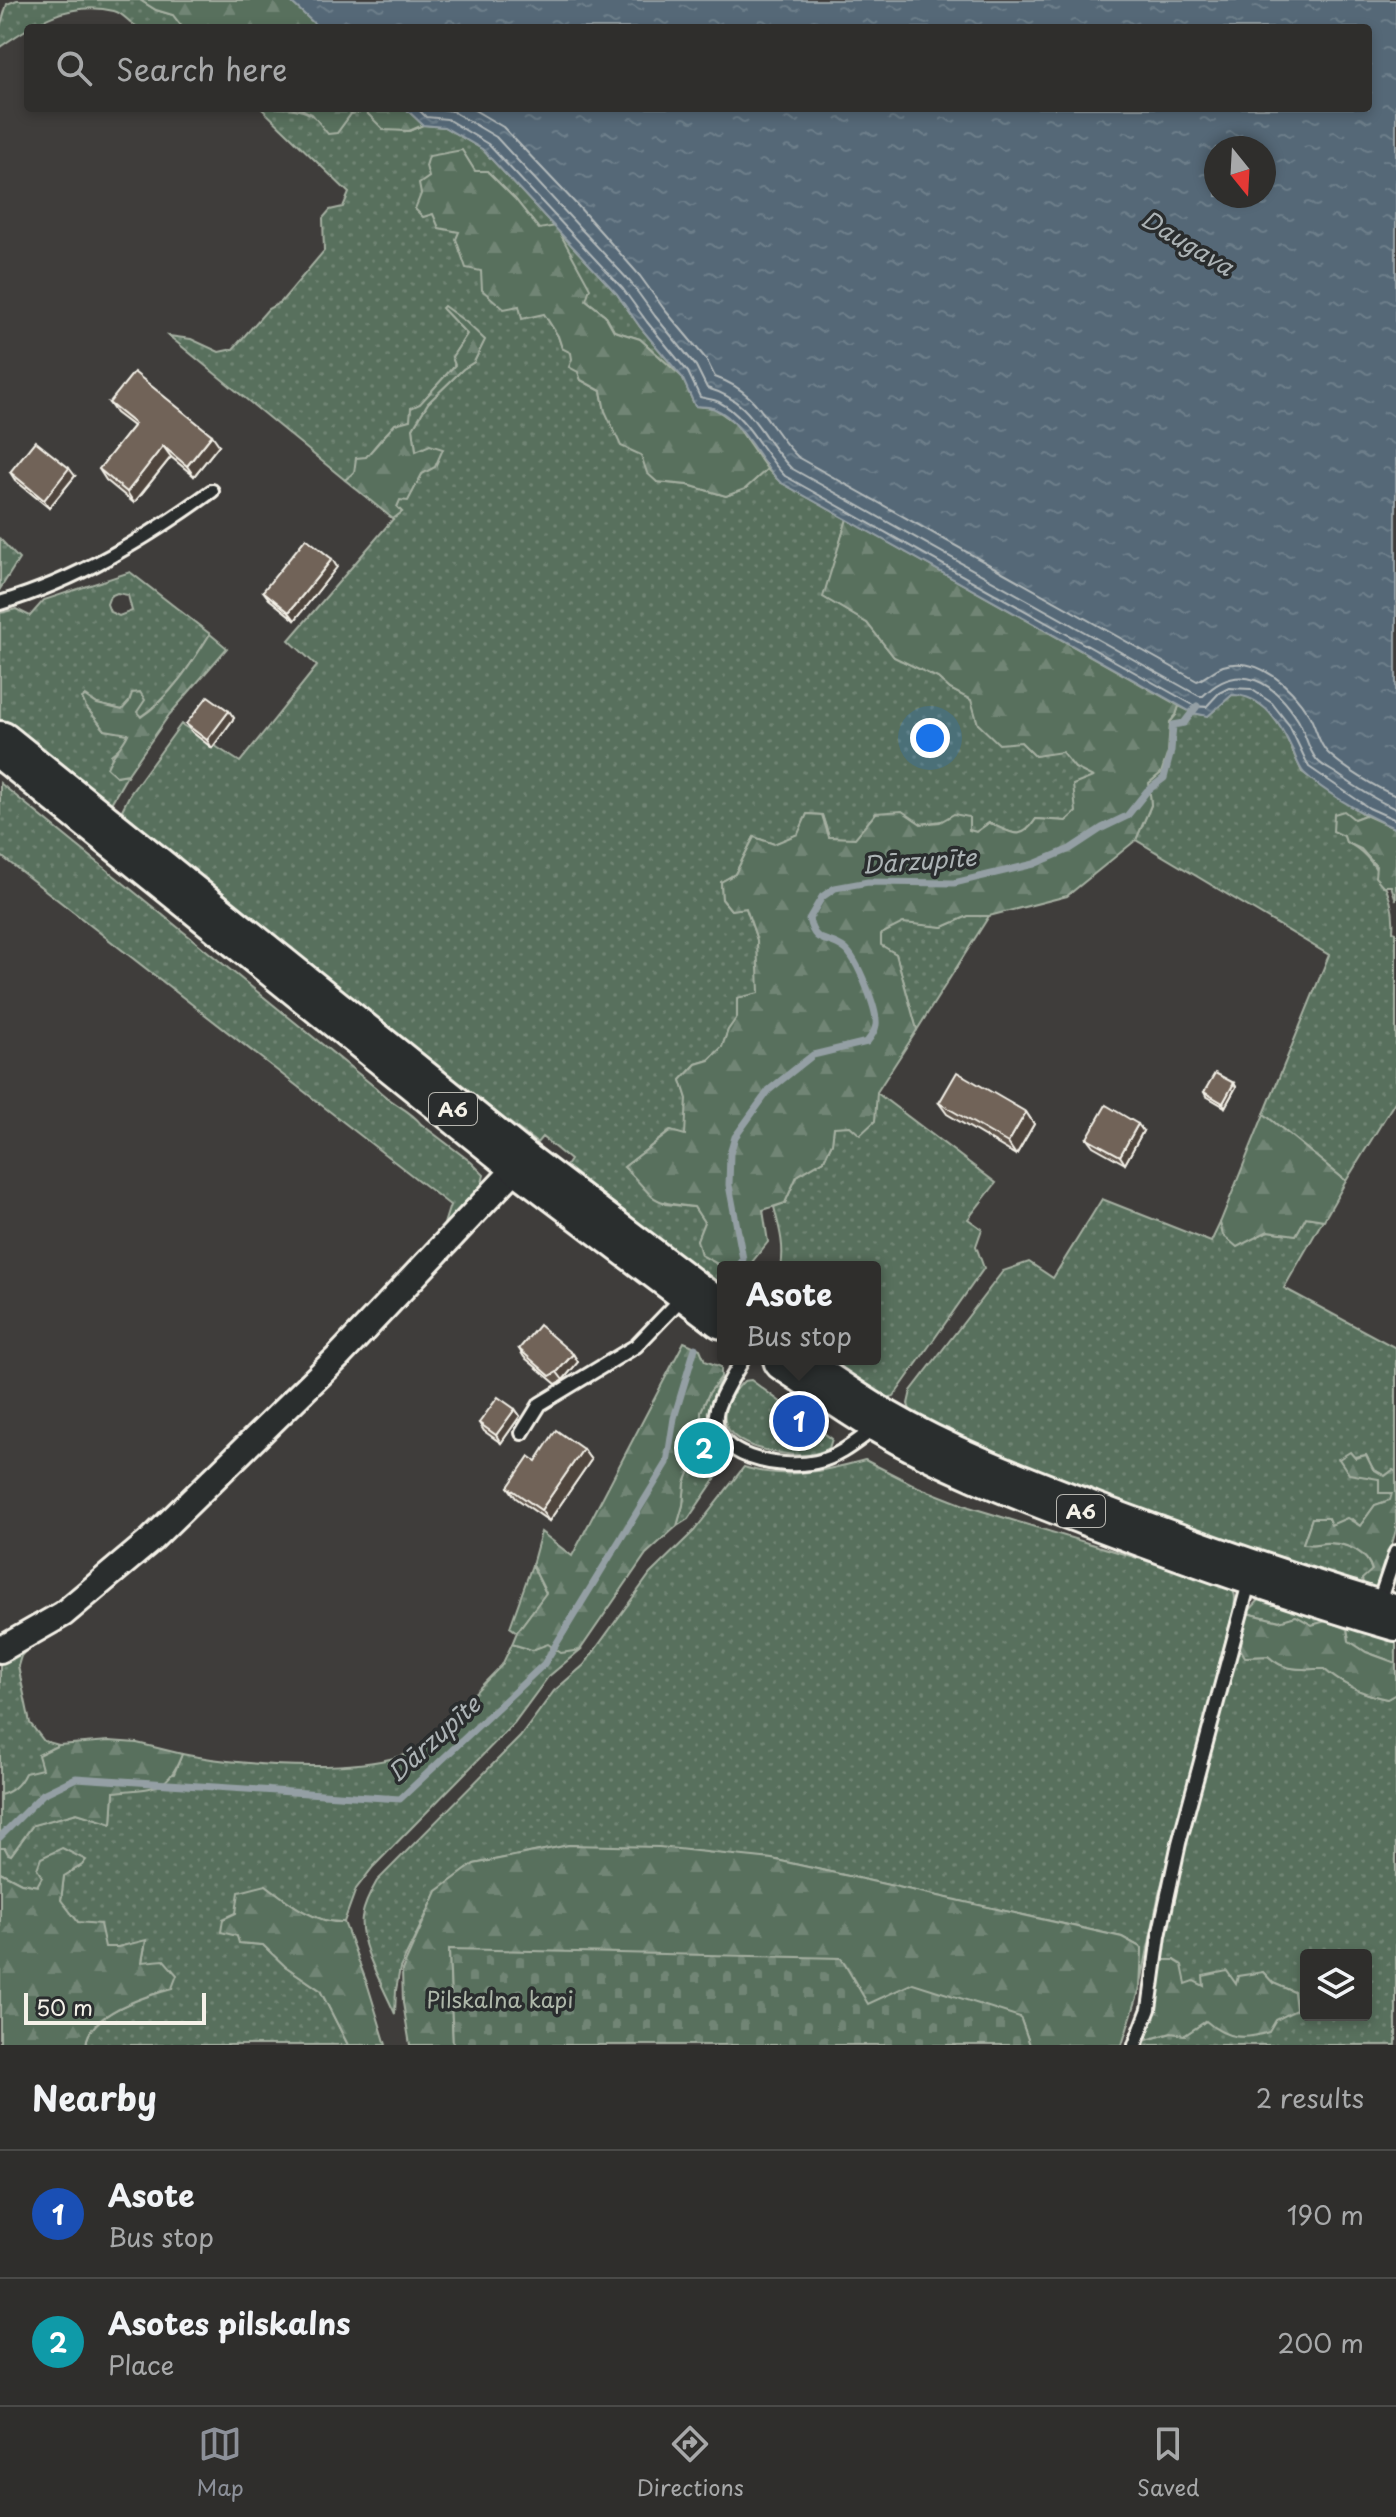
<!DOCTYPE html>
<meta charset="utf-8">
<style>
:root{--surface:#2f2e2c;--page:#3b3a38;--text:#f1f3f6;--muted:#a7a8a9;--line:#4a4a48;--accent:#8c9099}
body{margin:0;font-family:"Playpen Sans",sans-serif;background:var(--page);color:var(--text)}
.controls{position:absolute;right:24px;bottom:24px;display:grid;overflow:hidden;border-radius:8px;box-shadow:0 4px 12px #0003}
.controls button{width:72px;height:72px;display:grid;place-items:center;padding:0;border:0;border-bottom:2px solid var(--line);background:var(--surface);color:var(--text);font:40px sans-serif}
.compass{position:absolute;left:1204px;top:136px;width:72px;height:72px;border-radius:50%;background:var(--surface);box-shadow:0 4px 12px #0003;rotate:162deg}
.scale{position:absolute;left:24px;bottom:20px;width:182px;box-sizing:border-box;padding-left:8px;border:4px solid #f4f1e8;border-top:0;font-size:22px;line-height:28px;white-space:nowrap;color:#f4f1e8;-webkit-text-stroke:6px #2a2d2e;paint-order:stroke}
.you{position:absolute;left:930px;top:738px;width:28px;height:28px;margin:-20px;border:6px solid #fff;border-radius:50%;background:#1a73e8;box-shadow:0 0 0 12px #1a73e833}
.badge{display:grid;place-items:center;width:52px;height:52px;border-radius:50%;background:var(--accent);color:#fff;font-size:26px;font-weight:700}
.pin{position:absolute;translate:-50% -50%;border:4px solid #fff;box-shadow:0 2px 8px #0006}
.popup{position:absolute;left:717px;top:1261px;width:164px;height:104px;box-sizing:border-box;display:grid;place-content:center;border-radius:8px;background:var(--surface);filter:drop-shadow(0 2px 6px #0005);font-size:26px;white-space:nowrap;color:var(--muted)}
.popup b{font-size:30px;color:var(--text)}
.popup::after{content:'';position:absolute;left:50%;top:100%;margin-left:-16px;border:16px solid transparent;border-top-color:var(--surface)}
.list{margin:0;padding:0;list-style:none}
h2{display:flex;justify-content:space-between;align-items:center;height:104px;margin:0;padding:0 32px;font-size:34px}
h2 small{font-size:26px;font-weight:400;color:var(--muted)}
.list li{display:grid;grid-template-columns:52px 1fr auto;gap:24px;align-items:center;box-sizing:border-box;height:128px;padding:0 32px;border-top:2px solid var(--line)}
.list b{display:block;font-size:30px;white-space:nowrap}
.list p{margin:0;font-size:26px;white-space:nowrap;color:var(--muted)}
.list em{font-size:26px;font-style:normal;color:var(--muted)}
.icon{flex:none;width:44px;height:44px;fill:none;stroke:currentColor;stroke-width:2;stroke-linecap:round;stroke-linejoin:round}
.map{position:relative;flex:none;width:1396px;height:2045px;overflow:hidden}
.search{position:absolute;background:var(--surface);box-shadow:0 4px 12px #0003;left:24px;right:24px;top:24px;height:88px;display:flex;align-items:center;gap:20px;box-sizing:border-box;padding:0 28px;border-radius:8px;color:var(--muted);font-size:30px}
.sheet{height:360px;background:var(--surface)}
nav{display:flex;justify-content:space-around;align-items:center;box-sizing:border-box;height:112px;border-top:2px solid var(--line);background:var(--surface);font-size:22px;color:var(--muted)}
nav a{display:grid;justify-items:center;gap:4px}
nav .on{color:var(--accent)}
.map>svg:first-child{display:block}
.green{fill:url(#green-dots);stroke:#a6b0a2;stroke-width:2;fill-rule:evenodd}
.forest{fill:url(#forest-firs);stroke:#a6b0a2;stroke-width:2}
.cemetery{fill:url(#cemetery-stones);stroke:#a6b0a2;stroke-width:2}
.water{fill:url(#water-ripples);stroke:#949fa4;stroke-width:2;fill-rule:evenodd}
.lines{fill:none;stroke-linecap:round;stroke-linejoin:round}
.shore{stroke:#b4babb;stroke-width:2}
.stream{stroke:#949fa4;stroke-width:7}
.lane-casing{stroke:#f4f1e8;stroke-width:18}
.street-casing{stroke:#f4f1e8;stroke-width:30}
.highway-casing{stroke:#f4f1e8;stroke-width:50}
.lane{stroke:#2a2d2e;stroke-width:12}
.street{stroke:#2a2d2e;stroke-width:24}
.highway{stroke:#2a2d2e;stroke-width:44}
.wall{fill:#61554c;stroke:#f4f1e8;stroke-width:2}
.shaded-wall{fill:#4f453e;stroke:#f4f1e8;stroke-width:2}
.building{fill:#716358;stroke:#f4f1e8;stroke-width:2}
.labels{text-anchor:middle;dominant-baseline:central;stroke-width:7;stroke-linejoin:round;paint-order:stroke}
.shield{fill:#2a2d2e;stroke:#b7b6b0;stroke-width:2}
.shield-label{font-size:20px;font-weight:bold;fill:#f4f1e8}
.park-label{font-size:22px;fill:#aeb7a9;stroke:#2a2d2e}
.water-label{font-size:24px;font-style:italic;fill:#acb3b5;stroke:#2a2d2e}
</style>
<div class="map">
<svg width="1396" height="2045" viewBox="0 0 1396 2045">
<defs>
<pattern id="green-dots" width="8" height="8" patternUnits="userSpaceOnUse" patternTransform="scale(2)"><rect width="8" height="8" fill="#58705d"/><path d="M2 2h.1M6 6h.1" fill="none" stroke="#718574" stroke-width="1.8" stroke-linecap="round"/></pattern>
<pattern id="forest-firs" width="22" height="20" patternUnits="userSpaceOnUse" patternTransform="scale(2)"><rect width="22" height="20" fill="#58705d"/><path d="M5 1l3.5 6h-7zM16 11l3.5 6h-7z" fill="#718574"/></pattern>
<pattern id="cemetery-stones" width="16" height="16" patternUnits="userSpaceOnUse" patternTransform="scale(2)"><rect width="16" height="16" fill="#58705d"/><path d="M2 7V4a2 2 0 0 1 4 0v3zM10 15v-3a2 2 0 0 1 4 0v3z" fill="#718574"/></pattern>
<pattern id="water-ripples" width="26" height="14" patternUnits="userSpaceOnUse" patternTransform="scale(2)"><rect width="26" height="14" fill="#546877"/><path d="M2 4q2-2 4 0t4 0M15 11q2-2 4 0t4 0" fill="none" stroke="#6d7e8a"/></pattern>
</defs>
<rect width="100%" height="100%" fill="#3f3d3b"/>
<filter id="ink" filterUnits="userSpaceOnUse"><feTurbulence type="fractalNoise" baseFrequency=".0125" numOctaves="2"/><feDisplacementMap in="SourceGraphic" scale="16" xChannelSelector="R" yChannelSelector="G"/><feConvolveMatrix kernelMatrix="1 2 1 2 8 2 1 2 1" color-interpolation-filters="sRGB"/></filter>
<g filter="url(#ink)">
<!-- green -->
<g class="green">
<path d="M17,0H140L156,10L173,15L183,28C170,28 152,31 140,28C130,25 124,13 114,11C70,0 34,23 0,47V27L7,4Z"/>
<path d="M261,108C302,108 303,107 337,132L351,114L365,111L384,129L409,131L423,125L444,127L482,149L617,294L640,327L682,377L640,339L614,331L605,315L585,299L539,229L515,199L487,171H475L462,151L429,177L433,214L460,232L481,271L519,306L544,313L558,336L562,348L571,352L581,380L601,391L605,411L641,455L657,482L688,485L726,496L745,489L767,469L780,482L847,519L824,597L867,623L894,657L938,678L950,689L972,700L978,724L1021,742L1035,756L1062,751L1075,768L1094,777L1076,812L1066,821L1036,819C1020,843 1011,832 989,823L976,832L969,830L968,817L921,824L876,813L855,839L829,837L822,815L807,814L799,834L774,844L754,837L735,874L721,882L722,899L731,910L746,908L757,940L760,993L728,1030L722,1047L709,1060L696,1064L681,1080L687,1098L686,1136L670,1131L624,1167L665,1204L694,1207L704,1222L697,1240L716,1264L723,1267V1290L632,1222L617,1206L566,1166L570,1160L542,1137L537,1143L416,1052L129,821L122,810L130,794L181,724L240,762L317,666L289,640L393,519L402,512L397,507L400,499L408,500L422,474L435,466L416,451L413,428L428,403L463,369L474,362L484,341L443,309L467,334L452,357L455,365L420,404L410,420C379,428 369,462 345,480L169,336L191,339L219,352L233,349L268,309L281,302L324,251L323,218L330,210L343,207L349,193Z"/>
<path d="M0,539L19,559L0,589Z"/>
<path d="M130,572L210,634C192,664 169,698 140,717L129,702L122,710L97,704L86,696V707L105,730L129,733L122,746L111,755L116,776L128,774L110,805L104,803L0,719V613L16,609L30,616L44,600ZM117,593L128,595L132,611L119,616L110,612L107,604L110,596Z"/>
<path d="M1232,695H1246L1267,709L1283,730L1302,772L1365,815L1354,819L1344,836L1346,842C1375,855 1396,897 1393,931L1396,932V1100L1346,1181L1264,1114L1329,955L1136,840L1151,805L1149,783L1161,773L1168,751L1170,722L1176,715L1179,706L1193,713L1208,716Z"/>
<path d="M0,783L376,1088C389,1103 410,1109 421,1124L471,1162L484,1175L480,1191L443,1227L450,1205L0,855Z"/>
<path d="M968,916H989L917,1030L896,954L880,945L881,934L903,922L943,927Z"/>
<path d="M877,1093L996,1183L968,1219L982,1229L976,1246L984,1268L894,1396L887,1398L826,1359H875V1267H781C785,1246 779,1227 774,1207L785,1203L797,1176L824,1160L832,1143L834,1126H850Z"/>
<path d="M1102,1199L1211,1242L1220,1223L1223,1235L1237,1246L1268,1231L1296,1235L1306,1217L1323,1220L1284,1288L1396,1348V1472L1393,1470L1385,1476L1373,1469L1366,1455L1339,1459L1379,1479L1393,1493L1390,1500L1375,1505L1360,1526L1352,1519L1331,1525L1312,1518L1303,1543C1315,1547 1319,1542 1329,1543C1349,1544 1367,1552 1372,1571L1364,1587L1281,1562L982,1450L911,1413L908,1404L911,1391L1003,1271L1029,1262L1053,1278Z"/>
<path d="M721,1377C706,1411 701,1430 728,1460L688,1519L677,1526L683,1505L685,1483L701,1443V1411L709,1393Z"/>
<path d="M751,1380L786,1406L781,1414L810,1435L817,1428L832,1439L829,1448C815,1457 796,1456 780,1453C733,1446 703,1423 744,1381Z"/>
<path d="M865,1460L918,1487L969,1507L1226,1585C1236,1591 1236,1596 1234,1608L1159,1894L1140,1988L1142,1948L1122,1937L772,1859L569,1845L474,1864L437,1892L400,1968L396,1990L395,2014C384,1988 358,1944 362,1917C364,1904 370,1893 377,1881L520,1737L554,1691L584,1665L650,1574L694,1531L744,1467C784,1480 825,1471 865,1460Z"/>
<path d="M532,1565L546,1593L517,1632L510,1627Z"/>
<path d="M1272,1598L1396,1637V1663L1366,1652L1349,1641L1347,1629L1326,1621L1312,1625L1296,1616L1280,1621L1247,1613L1259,1600Z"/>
<path d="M548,1643L561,1652L580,1650L548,1677L514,1723L373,1867L356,1889L344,1922C315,1924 288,1902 266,1885L237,1936L240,1943L263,1945L285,1966L320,1990L348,2045H86C88,2013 146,1996 172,1989L142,1962L146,1941L118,1947H105L78,1922L61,1901L64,1876L82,1865L42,1877L38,1886L21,1883L0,1872V1848H5L11,1855L33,1825L77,1813L112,1824L114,1791L174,1774L182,1754C235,1765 428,1786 448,1720L502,1665L512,1644L532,1650Z"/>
<path d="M1237,1643L1246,1657L1268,1656C1285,1672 1301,1669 1324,1669C1342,1685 1363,1694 1387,1699L1396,1694V2045H1144L1146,2040L1172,2033L1185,2035L1206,2021L1276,2020L1294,1992L1273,1983L1263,1972L1236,1985L1204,1976V1987L1185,1984L1174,1960H1163L1166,1933L1177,1871ZM1306,1955H1366V2015H1306Z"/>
<path d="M30,1646L21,1656L18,1666L30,1723L44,1741L59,1745L39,1755L42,1769L6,1794L0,1795V1656Z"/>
</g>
<!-- forest -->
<g class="forest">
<path d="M140,0H289L319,28H183L173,15L156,10Z"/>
<path d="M299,108H405L423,125L409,131L384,130L365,111L351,114L337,133L328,134L312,114Z"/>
<path d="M462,150L475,171H487L515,199L539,229L556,226L590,288L586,300L605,315L614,331L640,339L682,377L695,406L714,408L735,423L767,469L745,489L726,496L688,485L657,482L647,473L641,455L621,446L605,411L601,391L581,380L578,372L569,367L572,359L571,353L562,348L558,336L544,314L522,319L519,306L504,309L482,290L481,271L466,268L456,239L459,232L439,228L433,214L423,217L415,209L421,194L419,184L429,177L426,166L429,156Z"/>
<path d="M444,306L466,322L485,340L474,362L463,369L428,403L413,428L416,451L430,445L443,449L435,467L422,474L408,501L400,500L397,507L402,512L393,519L345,480L354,473L356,458L366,457L395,424L410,420L411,408L420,404L455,365L452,357L467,334L442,308Z"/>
<path d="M847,519L1179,706L1176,715L1170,722L1168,752L1161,773L1149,783L1151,805L1136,840L1067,896L989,916H968L943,927L903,923L881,934V945L896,954L917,1030L877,1092L875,1121L860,1135L850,1126L834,1127L832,1143L824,1160L797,1176L785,1203L763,1210L768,1242L748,1267H723L701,1255L697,1240L704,1222L694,1207C644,1202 657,1198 624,1167L671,1131L685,1135L687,1099L681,1080L696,1064L709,1060L722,1047L728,1030L737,1017V998L759,993L757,940L746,908L731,910L722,899L721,882L735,874L754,837L774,844L798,834L807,814L822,815L829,837L855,838L876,813L902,811L921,824L940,822L954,814L969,817V830L976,832L989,823C1011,832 1021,843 1036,819L1066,821L1076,812L1073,785L1093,777L1075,768L1062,752L1035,756L1021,742L999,744L978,724L971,700L950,689L938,678L894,657L867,623L823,597Z"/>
<path d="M210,634L227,648L169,715L128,774L116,776L107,768C112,754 122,747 128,734L105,730L86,707L82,698L85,696L97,704L122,710L129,702L132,693L140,692L145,700L137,712L141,717C170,698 192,663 210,634Z"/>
<path d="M1344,811L1354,819L1365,815L1396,829V900L1391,886H1383L1375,877L1376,866L1361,849L1346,842L1344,836L1333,831L1334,814Z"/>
<path d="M1264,1114L1346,1181L1324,1220L1306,1217L1296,1235L1268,1231L1237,1247L1223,1235L1220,1223Z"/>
<path d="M684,1342L700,1349L705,1361L721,1367V1377L709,1393L701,1411V1443L685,1483L683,1505L677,1526L646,1554L580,1650L561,1653L548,1644L532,1650L512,1644L517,1632L546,1593L532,1565L541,1532L572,1556Z"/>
<path d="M1350,1452L1355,1458L1366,1455L1373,1469L1385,1476L1393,1470L1396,1472V1530L1378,1591L1364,1587L1362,1579L1372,1570C1367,1552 1349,1544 1330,1543C1319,1542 1316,1546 1303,1544L1312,1518H1328L1331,1525L1347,1518L1360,1526L1375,1505L1390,1500L1392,1493H1379V1479L1349,1474L1339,1459Z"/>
<path d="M1247,1613L1279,1621L1296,1616L1312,1625L1326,1621L1347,1629L1349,1641L1366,1652L1396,1663V1694L1387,1699C1363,1694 1342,1685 1324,1669C1301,1669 1285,1672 1268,1656L1245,1657L1237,1643Z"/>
<path d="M109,1741L137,1743L182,1754C167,1794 152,1787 114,1792L112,1824L77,1813L33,1825L11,1855L8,1854L5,1848H0V1795C12,1792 20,1784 25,1773L42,1769L38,1755L59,1745Z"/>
<path d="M569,1845L659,1847L772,1859L1122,1937L1142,1948L1140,1988L1122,2045H1030L1020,2017L868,2004L449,1949L453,2045H410L403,2003L402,1970L437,1891L474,1864Z"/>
<path d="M62,1848L86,1860L82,1865L64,1876L61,1900L78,1922L100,1924L105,1947H118L146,1940L142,1962L164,1960L177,1975L172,1988C146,1996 88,2013 86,2045H0V1872L21,1883L37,1886L42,1877L37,1869L41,1858Z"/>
<path d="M266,1885C288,1902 315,1924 344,1922L368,1986L386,2045H348L320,1990L285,1966L263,1945L239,1943L237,1936L221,1932L223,1919L236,1913L239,1892Z"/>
<path d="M1163,1960H1174L1182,1965L1186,1984L1194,1981L1204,1986L1203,1976L1227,1971L1236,1984L1238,1976L1263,1972L1273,1983L1294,1992L1296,2010L1276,2020L1269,2032C1244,2040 1226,2039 1206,2021L1185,2035L1171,2033L1146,2040Z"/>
</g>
<!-- cemetery -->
<path class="cemetery" d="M449,1949L841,1958L868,2004L913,1983L1020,2017L1030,2045H453Z"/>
<!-- water -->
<path class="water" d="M289,0H1396V829C1368,816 1327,795 1304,773C1299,768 1296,758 1293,751C1281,725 1264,695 1232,695L1208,716L1193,713L780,482C759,461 742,420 715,409C709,406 701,407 695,406L682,377L640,327L617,294L482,149L444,127L423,125L405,108H1368V28H319ZM1216,148H1264V196H1216Z"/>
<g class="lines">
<!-- shore -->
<g class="shore">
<path d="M417,108L426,117L447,119L488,144L623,289L647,322L688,372L700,397C706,399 713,399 719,402C749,418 762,453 785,476L1195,706L1206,707L1219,693L1229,688L1251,689L1272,703L1289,725L1309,767L1369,808L1396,820"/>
<path d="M437,108L452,111L496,137L631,283L655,316L696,366L707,388C755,402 759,436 791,468L1199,696H1203C1240,659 1275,683 1298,720C1305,732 1308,750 1317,760C1322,766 1331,770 1337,774C1357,788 1375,800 1396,809"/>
<path d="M471,108L503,127L578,206L640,276L664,309L706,359L715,377C762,393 767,428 799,458L1197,681C1206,678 1213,670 1223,666C1259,655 1292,687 1309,715C1316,726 1318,744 1328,753C1345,769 1375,787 1396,796"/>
</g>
<!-- stream -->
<g class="stream">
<path d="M739,1267L743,1259L729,1185L730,1154L735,1137L769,1090L813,1055L867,1042C871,1037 875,1032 876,1025C878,1011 857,958 845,949C828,935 815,947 809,919L822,897L835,888L868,882L954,883L1034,864L1070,849L1102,828L1127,816L1147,791L1164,778L1171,751L1173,725L1184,723L1197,706"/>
<path d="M0,1837L43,1794L76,1778L400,1799L544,1664L667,1463L674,1418L695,1348"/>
</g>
<defs>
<g id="lane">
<path d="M0,603C78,580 147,538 212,491"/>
<path d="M743,1359C735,1374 722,1392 717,1409C705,1458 783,1470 816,1462C839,1457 857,1441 875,1428"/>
<path d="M522,1433L540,1404L636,1346L684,1296"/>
<path d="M1378,1605L1396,1552"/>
<path d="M1135,2045L1149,2009L1159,1936L1179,1843L1250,1579"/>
</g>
<path id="street" d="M0,1650L63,1614L151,1540L338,1357L521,1163"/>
<g id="highway">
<path d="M0,744L521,1163L723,1316"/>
<path d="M786,1359C819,1380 850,1403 883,1422C948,1460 1020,1487 1090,1514C1190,1552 1293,1588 1396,1618"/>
</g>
</defs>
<!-- lane casing -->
<use href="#lane" class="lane-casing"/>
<!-- street casing -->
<use href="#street" class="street-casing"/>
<!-- highway casing -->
<use href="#highway" class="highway-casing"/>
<!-- lane -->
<use href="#lane" class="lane"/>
<!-- street -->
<use href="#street" class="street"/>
<!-- highway -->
<use href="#highway" class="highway"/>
</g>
<!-- wall -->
<g class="wall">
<path d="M109,403L219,445L194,476L171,457L134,503L106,480L99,469L133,426L116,413Z"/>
<path d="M10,472L75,476L49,508L15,480Z"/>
<path d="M337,567L295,620L269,599L263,591Z"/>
<path d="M229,711L234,718L212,748L192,732L186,724Z"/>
<path d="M1234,1083L1236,1087L1225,1107L1206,1096L1204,1092Z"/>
<path d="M939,1103L1026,1112L1034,1124L1016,1155L947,1114Z"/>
<path d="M1143,1131L1125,1164L1093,1146L1087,1138Z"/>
<path d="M519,1349L573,1354L578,1362L563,1380L556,1384L524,1357Z"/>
<path d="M515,1409L520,1416L501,1443L484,1431L479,1423Z"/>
<path d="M583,1449L591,1460L549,1521L516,1498L508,1487L536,1461Z"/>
</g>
<!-- shaded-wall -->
<g class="shaded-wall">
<path d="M212,435L219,445L194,476L187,466Z"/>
<path d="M163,446L171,457L134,503L127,492Z"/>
<path d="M69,468L75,476L49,508L44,500Z"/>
<path d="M332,559L337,567L295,620L289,612Z"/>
<path d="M229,711L234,718L212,748L207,740Z"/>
<path d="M1234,1083L1236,1087L1225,1107L1223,1103Z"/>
<path d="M1026,1112L1034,1124L1016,1155L1008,1143Z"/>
<path d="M1138,1124L1143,1131L1125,1164L1120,1156Z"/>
<path d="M573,1354L578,1362L563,1380L557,1372Z"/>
<path d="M515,1409L520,1416L501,1443L496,1435Z"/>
<path d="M583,1449L591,1460L549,1521L541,1510Z"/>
</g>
<!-- building -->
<g class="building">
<path d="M134,372L212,435L187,466L163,446L127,492L99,469L135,424L109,403Z"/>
<path d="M35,441L69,468L44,500L10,472Z"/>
<path d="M306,538L332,559L289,612L263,591Z"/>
<path d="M208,696L229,711L207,740L186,724Z"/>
<path d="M957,1072L1026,1112L1008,1143L939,1103Z"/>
<path d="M1215,1073L1234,1083L1223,1103L1204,1092Z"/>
<path d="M1106,1105L1138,1124L1120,1156L1087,1138Z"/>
<path d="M539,1325L573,1354L557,1372L550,1376L519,1349Z"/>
<path d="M498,1397L515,1409L496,1435L479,1423Z"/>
<path d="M556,1430L583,1449L541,1510L508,1487L529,1456L536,1461Z"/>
</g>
</g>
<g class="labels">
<!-- shield labels -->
<g class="shield">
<rect x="429" y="1093" width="48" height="32" rx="6"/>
<rect x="1057" y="1495" width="48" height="32" rx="6"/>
</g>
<g class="shield-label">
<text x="453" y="1109">A6</text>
<text x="1081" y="1511">A6</text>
</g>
<!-- park labels -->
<g class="park-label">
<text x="500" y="1998">Pilskalna kapi</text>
</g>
<!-- water labels -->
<g class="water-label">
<text transform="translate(1188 242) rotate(31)">Daugava</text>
<text transform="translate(919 860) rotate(-4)">Dārzupīte</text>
<text transform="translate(433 1738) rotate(-42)">Dārzupīte</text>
</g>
</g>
</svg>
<div class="controls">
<button><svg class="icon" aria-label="layers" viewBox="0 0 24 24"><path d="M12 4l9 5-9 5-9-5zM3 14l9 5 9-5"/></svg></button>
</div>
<svg class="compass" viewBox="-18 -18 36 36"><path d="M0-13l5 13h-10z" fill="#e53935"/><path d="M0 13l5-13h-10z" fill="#a7a8a9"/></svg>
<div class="scale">50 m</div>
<div class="you"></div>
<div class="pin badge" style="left:799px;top:1421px;background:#1a4fb4">1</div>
<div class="popup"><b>Asote</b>Bus stop</div>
<div class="pin badge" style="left:704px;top:1448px;background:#0f9aa8">2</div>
<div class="search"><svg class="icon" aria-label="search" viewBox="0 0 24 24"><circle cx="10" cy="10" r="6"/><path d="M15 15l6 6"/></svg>Search here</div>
</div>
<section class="sheet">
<h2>Nearby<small>2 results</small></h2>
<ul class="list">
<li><span class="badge" style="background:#1a4fb4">1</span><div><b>Asote</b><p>Bus stop</p></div><em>190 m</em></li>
<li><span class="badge" style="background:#0f9aa8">2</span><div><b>Asotes pilskalns</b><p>Place</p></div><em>200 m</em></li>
</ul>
</section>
<nav>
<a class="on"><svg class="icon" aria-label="map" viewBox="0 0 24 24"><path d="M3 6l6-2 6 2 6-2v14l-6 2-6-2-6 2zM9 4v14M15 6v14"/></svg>Map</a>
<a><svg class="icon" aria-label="directions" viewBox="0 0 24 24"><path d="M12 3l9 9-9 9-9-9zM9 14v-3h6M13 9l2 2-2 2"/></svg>Directions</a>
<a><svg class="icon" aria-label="saved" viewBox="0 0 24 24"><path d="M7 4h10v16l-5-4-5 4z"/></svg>Saved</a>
</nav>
